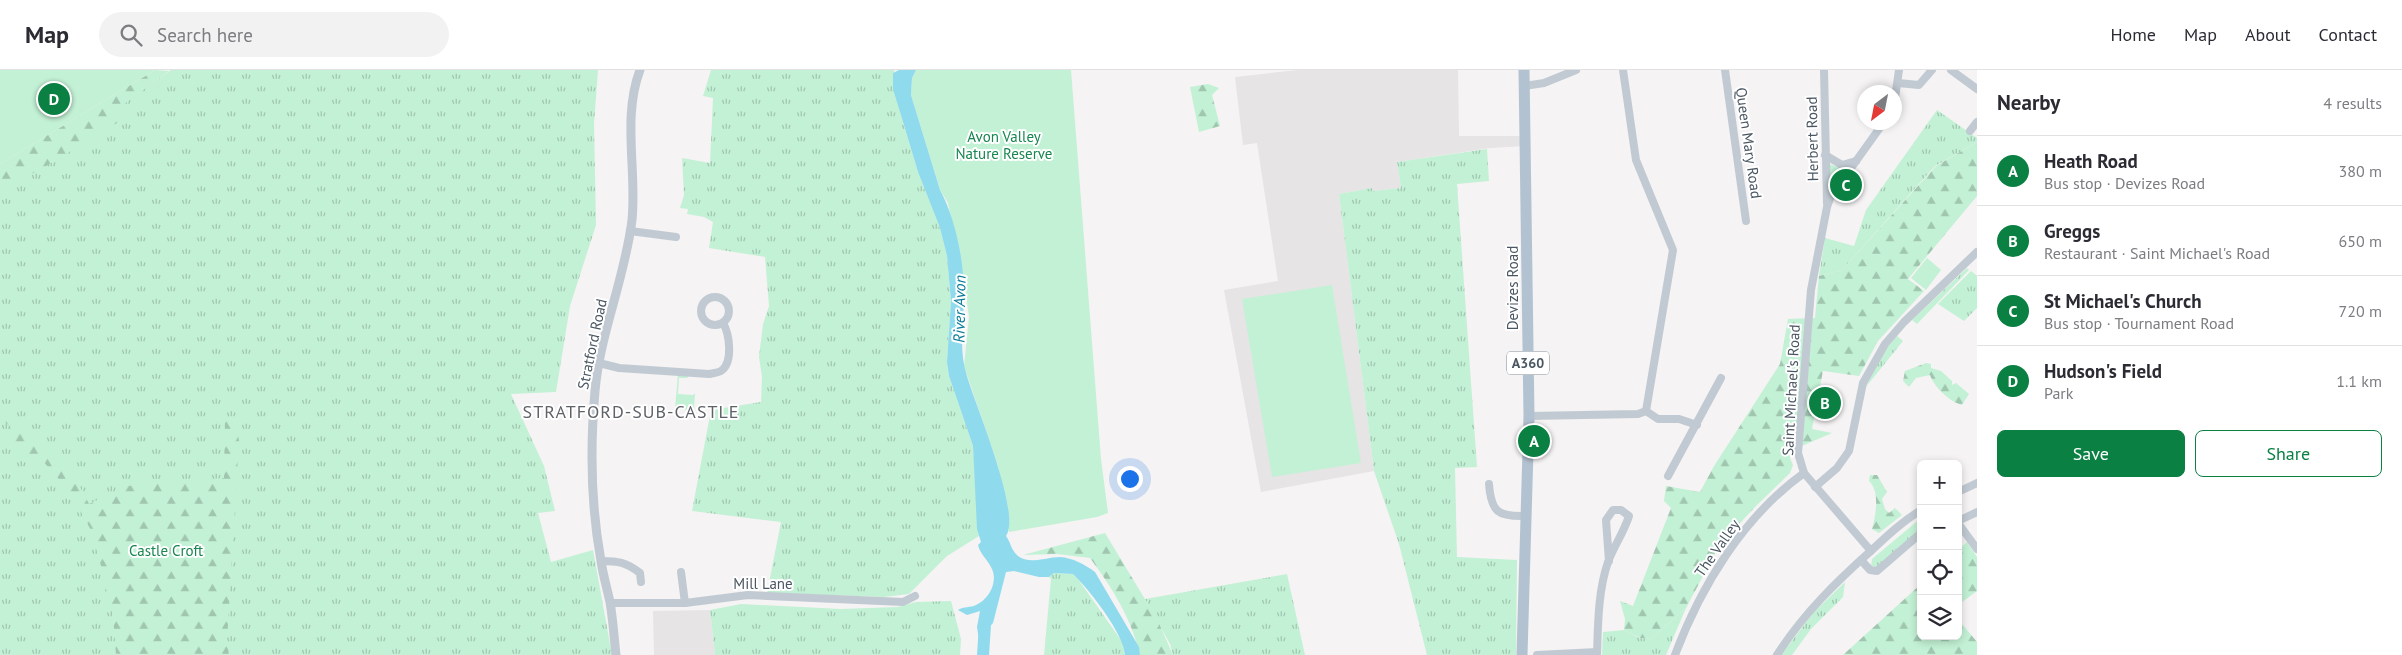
<!DOCTYPE html>
<meta charset="utf-8">
<style>
:root{--surface:#fff;--page:#f2f2f3;--text:#2b2b33;--muted:#7c7c81;--line:#e1e1e2;--accent:#0b8043}
body{margin:0;font-family:"PT Sans",sans-serif;background:var(--page);color:var(--text)}
.controls{position:absolute;right:15px;bottom:15px;display:grid;overflow:hidden;border-radius:8px;box-shadow:0 2px 8px #0003}
.controls button{width:45px;height:45px;display:grid;place-items:center;padding:0;border:0;border-bottom:1px solid var(--line);background:var(--surface);color:var(--text);font:25px sans-serif}
.compass{position:absolute;left:1857px;top:15px;width:45px;height:45px;border-radius:50%;background:var(--surface);box-shadow:0 2px 8px #0003;rotate:212deg}
.you{position:absolute;left:1129px;top:408px;width:18px;height:18px;margin:-12px;border:4px solid #fff;border-radius:50%;background:#1a73e8;box-shadow:0 0 0 8px #1a73e833}
.badge{display:grid;place-items:center;width:32px;height:32px;border-radius:50%;background:var(--accent);color:#fff;font-size:16px;font-weight:700}
.pin{position:absolute;translate:-50% -50%;border:2px solid #fff;box-shadow:0 1px 5px #0006}
.list{margin:0;padding:0;list-style:none}
h2{display:flex;justify-content:space-between;align-items:center;height:65px;margin:0;padding:0 20px;font-size:21px}
h2 small{font-size:16px;font-weight:400;color:var(--muted)}
.list li{display:grid;grid-template-columns:32px 1fr auto;gap:15px;align-items:center;box-sizing:border-box;height:70px;padding:0 20px;border-top:1px solid var(--line)}
.list b{display:block;font-size:19px;white-space:nowrap}
.list p{margin:0;font-size:16px;white-space:nowrap;color:var(--muted)}
.list em{font-size:16px;font-style:normal;color:var(--muted)}
.actions{display:flex;gap:10px;padding:15px 20px}
.actions a{flex:1;padding:11px 0;border:1px solid var(--accent);border-radius:8px;text-align:center;font-size:18px;color:var(--accent)}
.actions .main{background:var(--accent);color:#fff}
.icon{flex:none;width:28px;height:28px;fill:none;stroke:currentColor;stroke-width:2;stroke-linecap:round;stroke-linejoin:round}
.map{position:relative;flex:none;width:1977px;height:585px;overflow:hidden}
header{display:flex;align-items:center;gap:30px;box-sizing:border-box;height:70px;padding:0 25px;background:var(--surface);border-bottom:1px solid var(--line)}
header strong{font-size:24px}
nav{display:flex;gap:28px;margin-inline-start:auto;font-size:18px}
.search{width:350px;height:45px;background:var(--page);display:flex;align-items:center;gap:12px;box-sizing:border-box;padding:0 18px;border-radius:28px;color:var(--muted);font-size:19px}
main{display:flex}
aside{flex:1;background:var(--surface)}
.map>svg:first-child{display:block}
.education{fill:#e6e4e5}
.grass{fill:url(#grass-tufts)}
.forest{fill:url(#forest-firs)}
.green{fill:#c3f1d5}
.water{fill:#90daee}
.lines{fill:none;stroke-linecap:round;stroke-linejoin:round}
.river{stroke:#90daee;stroke-width:12}
.minor{stroke:#c1cad2;stroke-width:8}
.tertiary{stroke:#c1cad2;stroke-width:9}
.primary{stroke:#b3c2d1;stroke-width:11}
.labels{text-anchor:middle;dominant-baseline:central;stroke-width:4;stroke-linejoin:round;paint-order:stroke}
.shield{fill:#fff;stroke:#808990;stroke-width:1}
.shield-label{font-size:14px;font-weight:bold;fill:#4a5661}
.park-label{font-size:15px;fill:#17864f;stroke:#fff}
.street-label{font-size:15px;fill:#4a5661;stroke:#fff}
.water-label{font-size:16px;font-style:italic;fill:#0c7c9b;stroke:#fff}
.quarter-label{font-size:18px;letter-spacing:1px;fill:#5f6368;stroke:#fff}
</style>
<header>
<strong>Map</strong>
<div class="search"><svg class="icon" aria-label="search" viewBox="0 0 24 24"><circle cx="10" cy="10" r="6"/><path d="M15 15l6 6"/></svg>Search here</div>
<nav><a>Home</a><a>Map</a><a>About</a><a>Contact</a></nav>
</header>
<main>
<div class="map">
<svg width="1977" height="585" viewBox="0 0 1977 585">
<defs>
<pattern id="grass-tufts" width="24" height="20" patternUnits="userSpaceOnUse" patternTransform="scale(1.25)"><rect width="24" height="20" fill="#c3f1d5"/><path d="M3 7l-1-3M5 7V3M7 7l1-3M15 17l-1-3M17 17v-4M19 17l1-3" fill="none" stroke="#a0c6b0"/></pattern>
<pattern id="forest-firs" width="22" height="20" patternUnits="userSpaceOnUse" patternTransform="scale(1.25)"><rect width="22" height="20" fill="#c3f1d5"/><path d="M5 1l3.5 6h-7zM16 11l3.5 6h-7z" fill="#a0c6b0"/></pattern>
</defs>
<rect width="100%" height="100%" fill="#f5f3f3"/>
<!-- education -->
<g class="education">
<path d="M1298,0H1458L1459,66H1525L1526,76L1490,78L1397,92L1401,118L1373,121L1372,118L1339,124L1374,401L1261,422L1224,220L1278,211L1257,73L1243,75L1235,7Z"/>
<path d="M710,540L715,585H654L653,541Z"/>
</g>
<!-- grass -->
<g class="grass">
<path d="M171,0H598L594,54L596,155L570,236L556,322L511,324L544,396L555,441L538,443L551,492L593,480L612,585H0V120Z"/>
<path d="M711,0H894L900,42L918,102L940,158L947,186L951,231L947,292L949,306L973,376L979,466L947,486L909,524L884,527L767,523L781,452L692,441L711,340L761,332L762,307L759,287L763,254L769,236L765,187L709,178L713,152L704,147L687,144L688,139L680,138L684,125L682,88L710,93L713,28L703,26Z"/>
<path d="M1937,40L1977,68V72L1935,96L1842,200L1819,206L1825,168L1854,176L1866,140Z"/>
<path d="M1487,79L1489,111L1457,114L1477,397L1455,398L1457,487L1517,490L1516,585H1427L1399,474L1374,401L1339,124L1372,118L1373,121L1401,118L1397,92Z"/>
<path d="M1829,94L1844,99L1831,119H1830Z"/>
<path d="M1967,198L1969,200L1917,254L1912,250Z"/>
<path d="M1971,201L1977,206V238L1964,251L1938,234Z"/>
<path d="M1897,266L1903,271L1865,318L1884,281Z"/>
<path d="M1921,448V459L1877,497L1871,496L1872,489Z"/>
<path d="M1054,503L1073,504L1078,509L1123,573L1125,585H1044L1051,509L1049,507Z"/>
<path d="M1287,504L1305,585H1173L1170,574L1145,529Z"/>
<path d="M1845,512L1843,527L1811,559L1792,585H1781L1814,542Z"/>
<path d="M951,531L961,569L960,585H715L710,540L741,534L841,539L898,537L916,532Z"/>
<path d="M1686,538L1666,585H1602L1603,562L1624,560L1639,568L1651,569Z"/>
</g>
<!-- forest -->
<g class="forest">
<path d="M155,0L169,1L116,40L117,53L43,98L0,120V94Z"/>
<path d="M1208,14L1219,18L1212,25L1220,56L1199,62L1190,17Z"/>
<path d="M1977,72V126L1908,209L1924,221L1878,271L1859,306L1823,301L1812,359L1832,363L1790,381V388L1793,395L1790,403L1754,438L1719,476L1686,538L1651,569L1640,568L1624,560L1625,549L1620,531L1633,536L1671,438L1664,431L1666,416L1700,422L1714,396L1780,294L1788,249L1815,248L1819,206L1842,200L1936,96Z"/>
<path d="M1926,293L1931,294V298L1941,301L1952,311V315L1956,313L1969,324L1962,335C1950,332 1934,317 1930,305L1916,308L1909,317L1903,311L1905,301Z"/>
<path d="M0,339L6,342L56,384L82,412L80,417L89,434L127,416L224,408L225,349L233,346L239,370L227,572L229,585H116L113,545L105,521L107,512L99,490L92,462L70,422L42,390L30,394L8,363L10,356L0,349Z"/>
<path d="M1870,405H1877L1887,422L1882,429L1885,439L1889,443L1895,438L1902,445L1879,463L1872,459C1876,445 1880,421 1869,411Z"/>
<path d="M1105,463L1157,549L1173,585H1140C1131,548 1113,519 1090,488L1057,484L1023,485Z"/>
<path d="M1967,472L1977,487V521L1958,535V480Z"/>
<path d="M1921,514V566H1958V549L1977,572V585H1843Z"/>
</g>
<!-- green -->
<g class="green">
<path d="M0,0H155L0,94Z"/>
<path d="M916,0H1071L1101,389L1108,443L1097,447L1009,462L1007,437L998,396L964,296L969,247L962,197L948,133L940,120L911,25L912,8Z"/>
<path d="M1927,188L1941,200L1926,220L1911,208Z"/>
<path d="M1332,215L1361,393L1272,407L1242,229Z"/>
<path d="M678,303L690,304L687,308H679L678,324L693,325L695,323L694,340L675,339Z"/>
</g>
<!-- water -->
<path class="water" d="M899,0H916L912,8L911,25L940,120C955,147 964,191 964,223C964,251 958,279 967,306C975,334 1022,444 1006,466C1011,473 1011,480 1018,486C1029,495 1047,487 1060,487C1073,488 1084,494 1095,502L1139,577L1140,585H1125C1124,564 1089,519 1073,504L1054,503L1049,507H1039L1014,501L1006,502L993,553L986,561V570H979L977,557L980,541L967,545L958,540C964,536 970,538 976,535C989,529 998,512 992,499C988,490 980,484 978,475L981,472L977,459L973,376L949,306L947,292L951,231L947,186L940,158L918,102L900,42L893,19V3Z"/>
<g class="lines">
<!-- river -->
<path class="river" d="M983,585L985,555"/>
<!-- minor -->
<g class="minor">
<path d="M1725,0L1746,151"/>
<path d="M1824,0L1827,133"/>
<path d="M1951,0L1977,19"/>
<path d="M1898,13L1919,15L1932,0"/>
<path d="M1524,16L1544,13L1576,0"/>
<path d="M1894,35L1899,0"/>
<path d="M1970,61L1977,52"/>
<path d="M1825,85L1842,95L1856,91"/>
<path d="M630,161L676,167"/>
<circle cx="715" cy="241" r="14"/>
<path d="M599,293L619,298L709,304C713,303 718,303 721,301C734,292 729,263 723,253"/>
<path d="M1646,341L1658,349H1679L1697,355"/>
<path d="M1529,346L1638,344L1646,341L1673,180L1636,90L1623,0"/>
<path d="M1668,406L1721,308"/>
<path d="M1489,414C1491,442 1498,447 1526,446"/>
<path d="M1815,417L1837,398L1849,381L1863,313L1885,274L1904,252L1977,182"/>
<path d="M1958,422L1977,413"/>
<path d="M1958,451L1977,442"/>
<path d="M1958,453L1977,479"/>
<path d="M1871,481L1804,403L1798,383L1811,220L1827,137L1831,126L1884,52"/>
<path d="M1861,490L1870,500L1877,501L1921,463"/>
<path d="M601,491C618,491 626,492 640,503L641,512"/>
<path d="M681,502L685,533"/>
<path d="M610,533H685L748,525L903,532L915,526"/>
<path d="M1537,585L1597,582"/>
<path d="M1597,585C1598,554 1598,521 1608,492C1614,476 1624,462 1629,446L1621,440H1613L1606,450L1609,491"/>
<path d="M1675,585C1701,516 1743,447 1804,403"/>
<path d="M1777,585C1803,544 1837,511 1873,479C1888,465 1903,451 1921,440"/>
</g>
<!-- tertiary -->
<path class="tertiary" d="M616,585C614,567 613,550 610,532C607,518 603,505 601,491C591,436 590,377 595,321C600,263 625,208 632,150C637,101 622,47 640,0"/>
<!-- primary -->
<path class="primary" d="M1522,585L1529,346L1524,0"/>
</g>
<g class="labels">
<!-- shield labels -->
<rect class="shield" x="1507" y="281.5" width="42" height="23" rx="4"/>
<g class="shield-label">
<text x="1528" y="293">A360</text>
</g>
<!-- park labels -->
<g class="park-label">
<text x="1004" y="66">Avon Valley<tspan x="1004" dy="17">Nature Reserve</tspan></text>
<text x="166" y="480">Castle Croft</text>
</g>
<!-- street labels -->
<g class="street-label">
<text transform="translate(1812 69) rotate(-91)">Herbert Road</text>
<text transform="translate(1749 73) rotate(82)">Queen Mary Road</text>
<text transform="translate(1512 218) rotate(-90)">Devizes Road</text>
<text transform="translate(592 274) rotate(-78)">Stratford Road</text>
<text transform="translate(1791 320) rotate(-87)">Saint Michael's Road</text>
<text transform="translate(1717 478) rotate(-55)">The Valley</text>
<text x="763" y="513">Mill Lane</text>
</g>
<!-- water labels -->
<g class="water-label">
<text transform="translate(959 239) rotate(-89)">River Avon</text>
</g>
<!-- quarter labels -->
<g class="quarter-label">
<text x="631" y="341">STRATFORD-SUB-CASTLE</text>
</g>
</g>
</svg>
<div class="controls">
<button>+</button>
<button>−</button>
<button><svg class="icon" aria-label="locate" viewBox="0 0 24 24"><circle cx="12" cy="12" r="6"/><path d="M12 2v4M12 18v4M2 12h4M18 12h4"/></svg></button>
<button><svg class="icon" aria-label="layers" viewBox="0 0 24 24"><path d="M12 4l9 5-9 5-9-5zM3 14l9 5 9-5"/></svg></button>
</div>
<svg class="compass" viewBox="-18 -18 36 36"><path d="M0-13l5 13h-10z" fill="#e53935"/><path d="M0 13l5-13h-10z" fill="#7c7c81"/></svg>
<div class="you"></div>
<div class="pin badge" style="left:1534px;top:371px">A</div>
<div class="pin badge" style="left:1825px;top:333px">B</div>
<div class="pin badge" style="left:1846px;top:115px">C</div>
<div class="pin badge" style="left:54px;top:29px">D</div>
</div>
<aside>
<h2>Nearby<small>4 results</small></h2>
<ul class="list">
<li><span class="badge">A</span><div><b>Heath Road</b><p>Bus stop · Devizes Road</p></div><em>380 m</em></li>
<li><span class="badge">B</span><div><b>Greggs</b><p>Restaurant · Saint Michael's Road</p></div><em>650 m</em></li>
<li><span class="badge">C</span><div><b>St Michael's Church</b><p>Bus stop · Tournament Road</p></div><em>720 m</em></li>
<li><span class="badge">D</span><div><b>Hudson's Field</b><p>Park</p></div><em>1.1 km</em></li>
</ul>
<div class="actions"><a class="main">Save</a><a>Share</a></div>
</aside>
</main>
